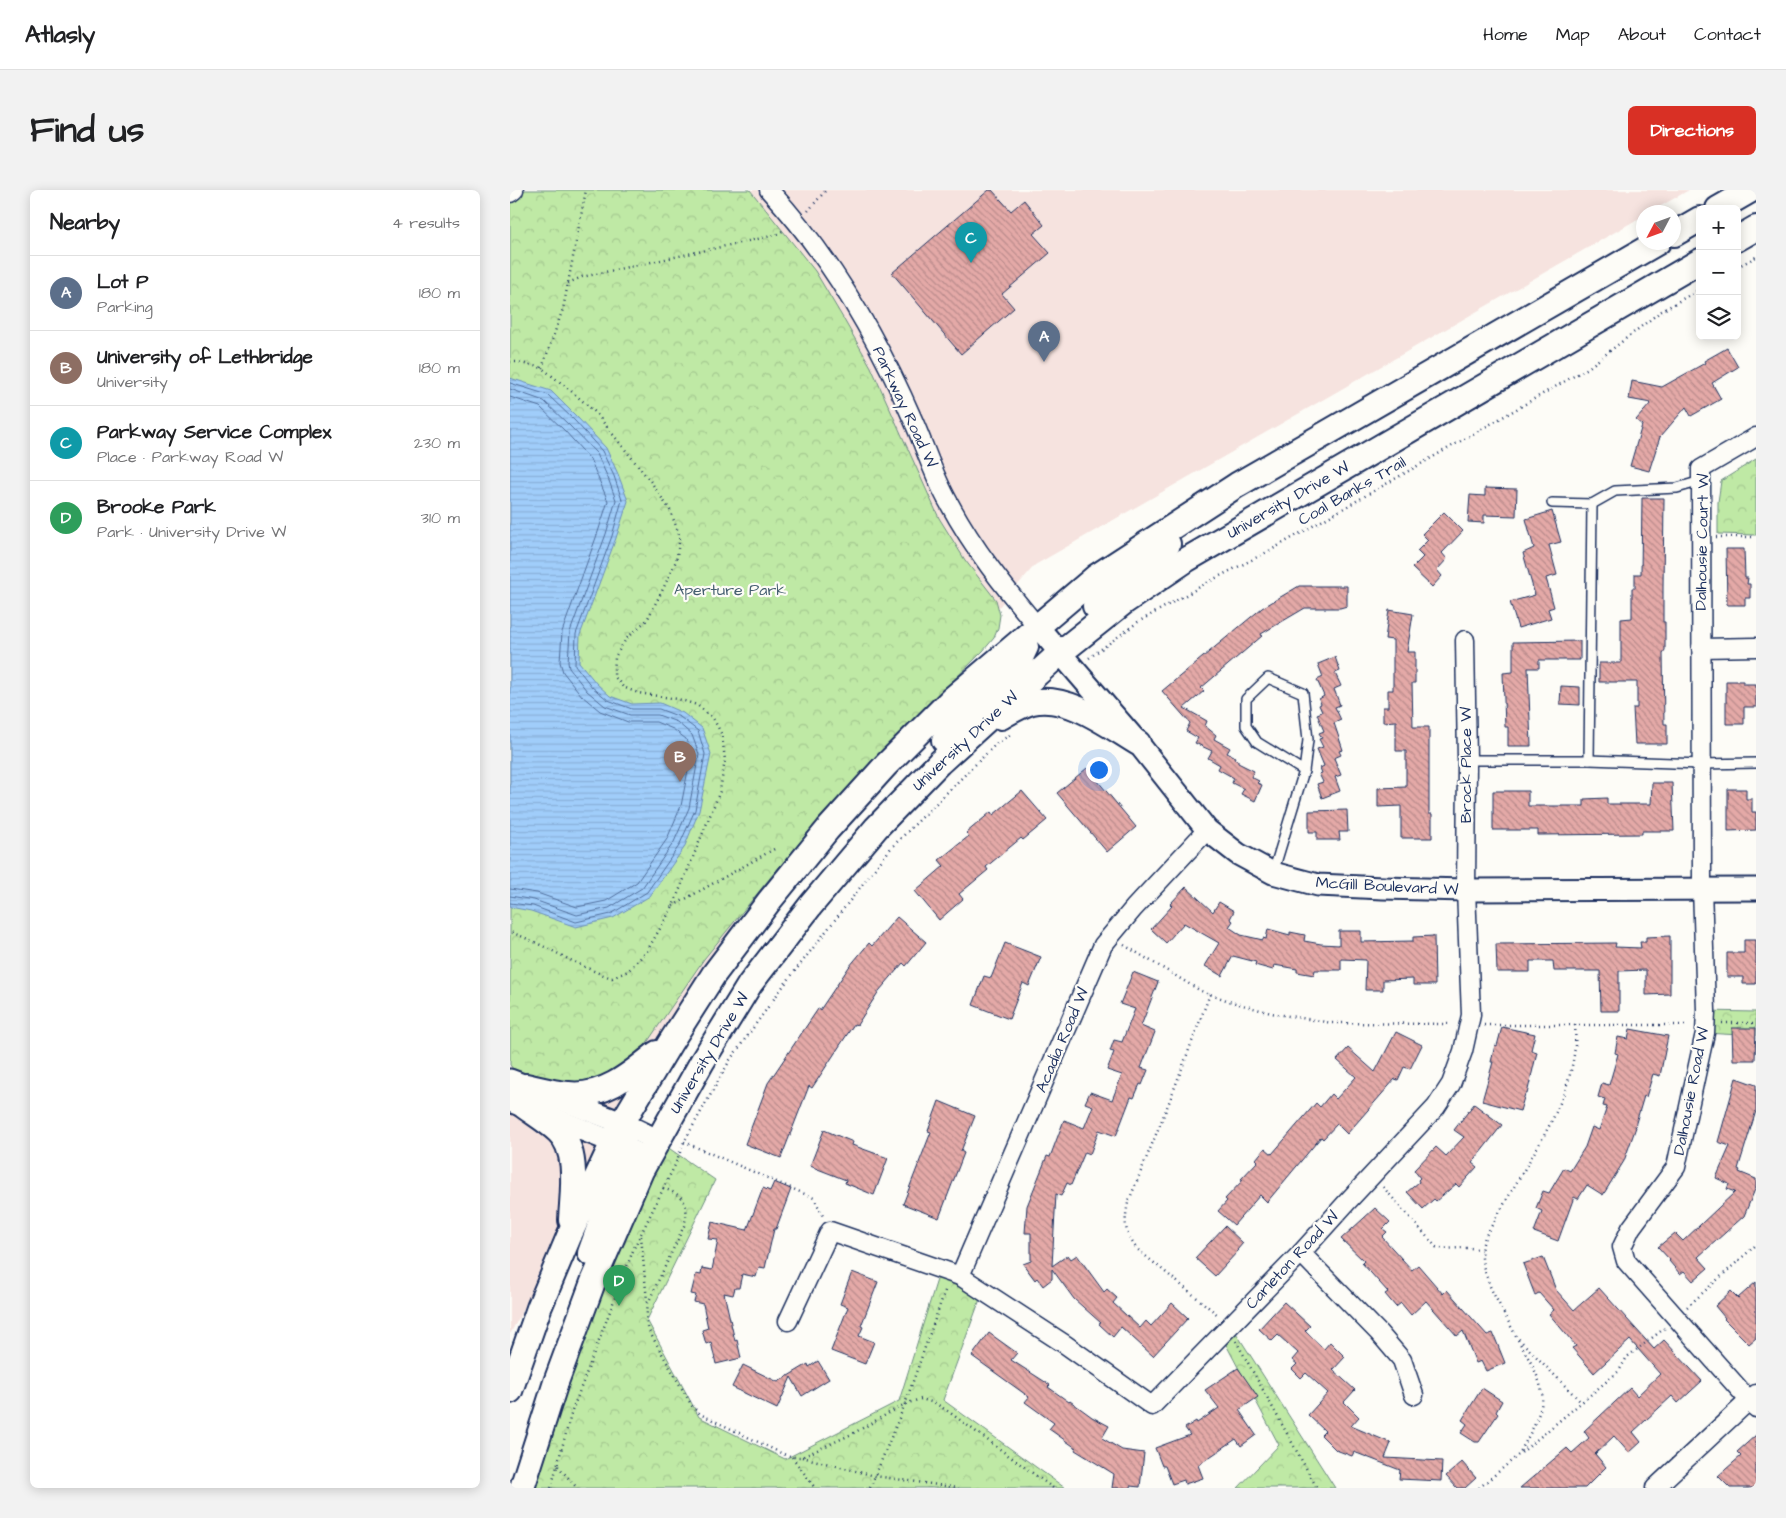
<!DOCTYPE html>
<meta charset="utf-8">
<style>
:root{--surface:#fff;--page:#f2f2f2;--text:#202124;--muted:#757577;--line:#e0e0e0;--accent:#d93025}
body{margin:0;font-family:"Architects Daughter",sans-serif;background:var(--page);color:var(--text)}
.controls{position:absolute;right:15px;top:15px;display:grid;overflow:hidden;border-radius:8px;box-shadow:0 2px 12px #0003}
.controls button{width:45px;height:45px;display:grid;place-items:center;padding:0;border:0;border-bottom:1px solid var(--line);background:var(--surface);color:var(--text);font:25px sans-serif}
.compass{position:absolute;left:1126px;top:15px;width:45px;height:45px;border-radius:50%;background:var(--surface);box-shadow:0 2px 12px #0003;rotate:229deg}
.you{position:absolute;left:588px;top:579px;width:18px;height:18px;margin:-12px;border:4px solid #fff;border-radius:50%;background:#1a73e8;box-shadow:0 0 0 8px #1a73e833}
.badge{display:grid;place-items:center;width:32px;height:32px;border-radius:50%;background:var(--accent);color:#fff;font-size:16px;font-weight:700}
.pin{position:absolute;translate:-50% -41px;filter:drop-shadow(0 1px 2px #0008)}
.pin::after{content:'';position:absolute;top:26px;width:18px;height:15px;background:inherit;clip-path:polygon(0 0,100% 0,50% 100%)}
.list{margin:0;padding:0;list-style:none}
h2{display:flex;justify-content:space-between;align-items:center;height:65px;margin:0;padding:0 20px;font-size:21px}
h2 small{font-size:16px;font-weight:400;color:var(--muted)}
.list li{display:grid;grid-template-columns:32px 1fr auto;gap:15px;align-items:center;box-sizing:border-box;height:75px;padding:0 20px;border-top:1px solid var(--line)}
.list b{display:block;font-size:19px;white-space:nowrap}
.list p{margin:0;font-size:16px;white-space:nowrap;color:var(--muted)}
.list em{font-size:16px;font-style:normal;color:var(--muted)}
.icon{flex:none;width:28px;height:28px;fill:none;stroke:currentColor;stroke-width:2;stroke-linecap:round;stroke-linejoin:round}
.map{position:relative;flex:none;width:1246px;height:1298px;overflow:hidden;border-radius:8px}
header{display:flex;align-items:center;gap:30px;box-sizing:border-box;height:70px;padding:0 25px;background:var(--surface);border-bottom:1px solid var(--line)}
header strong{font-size:24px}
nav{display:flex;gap:28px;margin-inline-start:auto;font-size:18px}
.intro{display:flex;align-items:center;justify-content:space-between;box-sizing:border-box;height:120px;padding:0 30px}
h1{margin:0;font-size:35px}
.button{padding:12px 22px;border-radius:8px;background:var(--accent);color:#fff;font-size:18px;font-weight:700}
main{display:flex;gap:30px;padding:0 30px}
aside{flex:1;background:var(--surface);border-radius:8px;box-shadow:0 2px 12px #0003}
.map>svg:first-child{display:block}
.built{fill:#f6e3df}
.park{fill:url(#park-crowns);stroke:#6d8c82}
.water{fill:url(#water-rules);stroke:#6b8ebc}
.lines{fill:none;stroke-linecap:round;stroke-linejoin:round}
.shore{stroke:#506e9c;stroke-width:1}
.building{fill:url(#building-back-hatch);stroke:#1b2f5e}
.service-casing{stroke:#1b2f5e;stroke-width:12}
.minor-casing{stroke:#1b2f5e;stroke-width:21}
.tertiary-casing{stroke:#1b2f5e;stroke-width:25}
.secondary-casing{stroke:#1b2f5e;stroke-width:28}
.path{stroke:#1b2f5e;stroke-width:2.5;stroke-dasharray:1 4;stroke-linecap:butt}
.service{stroke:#fdfcf7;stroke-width:9}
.minor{stroke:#fdfcf7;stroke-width:18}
.tertiary{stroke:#fdfcf7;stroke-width:21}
.secondary{stroke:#fdfcf7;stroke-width:24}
.labels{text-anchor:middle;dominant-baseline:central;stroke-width:4.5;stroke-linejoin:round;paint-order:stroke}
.street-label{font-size:16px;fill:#1b2f5e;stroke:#fdfcf7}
.park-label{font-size:16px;fill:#445e70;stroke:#fdfcf7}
</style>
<header>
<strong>Atlasly</strong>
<nav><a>Home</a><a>Map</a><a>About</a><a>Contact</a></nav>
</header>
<div class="intro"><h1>Find us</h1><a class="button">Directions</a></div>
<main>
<aside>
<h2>Nearby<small>4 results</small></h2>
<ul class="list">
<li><span class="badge" style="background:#5c6f8a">A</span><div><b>Lot P</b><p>Parking</p></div><em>180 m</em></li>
<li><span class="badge" style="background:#8d6e63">B</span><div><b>University of Lethbridge</b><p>University</p></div><em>180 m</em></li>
<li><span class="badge" style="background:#0f9aa8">C</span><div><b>Parkway Service Complex</b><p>Place · Parkway Road W</p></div><em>230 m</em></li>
<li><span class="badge" style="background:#2e9e5b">D</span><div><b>Brooke Park</b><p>Park · University Drive W</p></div><em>310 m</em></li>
</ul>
</aside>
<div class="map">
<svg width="1246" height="1298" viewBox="0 0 1246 1298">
<defs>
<pattern id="park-crowns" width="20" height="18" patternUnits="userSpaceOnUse" patternTransform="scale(1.25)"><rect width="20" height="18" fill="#bfe9a5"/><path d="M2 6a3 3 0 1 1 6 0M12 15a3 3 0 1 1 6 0" fill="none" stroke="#a4c890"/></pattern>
<pattern id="water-rules" width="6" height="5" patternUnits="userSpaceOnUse" patternTransform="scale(1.25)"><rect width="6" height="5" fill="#a0cdfa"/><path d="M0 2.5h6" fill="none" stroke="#89b0d9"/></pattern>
<pattern id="building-back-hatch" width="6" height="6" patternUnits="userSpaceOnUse" patternTransform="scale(1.25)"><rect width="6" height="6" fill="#e4a9a7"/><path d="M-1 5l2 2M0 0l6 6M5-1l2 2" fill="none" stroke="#b88a8b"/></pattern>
</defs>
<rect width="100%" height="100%" fill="#fdfcf7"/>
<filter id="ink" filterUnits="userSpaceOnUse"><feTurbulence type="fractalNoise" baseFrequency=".02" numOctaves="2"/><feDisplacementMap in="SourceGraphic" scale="10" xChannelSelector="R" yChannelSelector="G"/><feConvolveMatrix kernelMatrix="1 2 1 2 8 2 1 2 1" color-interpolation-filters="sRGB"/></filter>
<g filter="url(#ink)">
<!-- built -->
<path class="built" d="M0,0H1179L1140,22H1134L1133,26L525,375L238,709L0,1144Z"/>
<!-- park -->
<g class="park">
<path d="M11,0H240L305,81L333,128L361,177L429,328L455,370L486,410L490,425L488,438L484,448L473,461L381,552L316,622L264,683L194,769L134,857L119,873L101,887L68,896L7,884L0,875V7Z"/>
<path d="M1246,269V345L1208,344V312L1211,291Z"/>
<path d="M1196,821L1246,822V846L1195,843Z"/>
<path d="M147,950L205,990L137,1130L189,1227L275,1269L389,1211L430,1080L473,1101L433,1210L555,1298H13Z"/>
<path d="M721,1135L825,1298H728L769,1255L711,1145Z"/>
</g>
<!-- water -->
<path class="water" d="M0,188L41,201L68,228L96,258L108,284L118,311L106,348L70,445L69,472L86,493L100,506L122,514L150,513L173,523L192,538L201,564L189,621L174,658L140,706L103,728L66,737L21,721L0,717Z"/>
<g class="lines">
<!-- shore -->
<g class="shore">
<path d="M0,193L38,205L65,231L92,261L104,286L112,310L102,346L66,444L65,475L82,497L98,510L122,519H149L170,527L188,541L195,564L185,620L169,656L137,702L101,724L66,732L23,716L0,713"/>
<path d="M0,199L34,211L60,236L87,264L98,288L106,310L96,344L60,442L58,472L59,478L77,501L95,516L120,525H148L167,532L182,545L189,564L179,618L164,652L132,698L99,718L67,725L24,710L0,706"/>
<path d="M0,207L30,217L55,241L80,269L98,311L88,342L52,442L50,472L53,482L72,506L90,521L118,532H146L163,539L176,549L181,565L171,616L157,649L127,692L96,711L67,717L27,703L0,699"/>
</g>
</g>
<!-- building -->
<g class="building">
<path d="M479,0H482L501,21L514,10L534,35L523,44L540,63L492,104L504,118L451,164L382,83Z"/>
<path d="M1217,158L1228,177L1202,193L1211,209L1181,226L1176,217L1150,247L1139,281L1120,276L1132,235L1126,230L1141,213L1119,209L1122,191L1152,197L1195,173L1194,171Z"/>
<path d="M975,298L1007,299L1006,326L974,325V333L958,332L960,305L975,306Z"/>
<path d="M1132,308H1154L1153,398V432H1155V460L1153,463L1154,534H1157V554H1125L1123,518H1127V492H1089V473H1111V429L1122,428V398H1125V384H1131Z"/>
<path d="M1042,321L1051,352L1039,355L1047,385L1036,388L1044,417L1038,419L1041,428L1008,438L1000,412L1025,405L1013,363L1024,358L1016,329Z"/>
<path d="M934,322L953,341L932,363L937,369L927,380L932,386L922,397L902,378L913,367L907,361L918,350L912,344Z"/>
<path d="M1216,359H1234L1235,388H1238L1237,394H1240V408H1235V415H1217Z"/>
<path d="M789,396H837V416L830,418H795L751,444L752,446L691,498L694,501L674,518L697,531L695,536L706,545L704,549L720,558L717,563L725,567L724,569L728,571V573L744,581L741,587L749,591L747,593L752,595L745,611L731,604L734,599L722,593L724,588L708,579L710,575L698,568L702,561L685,553L688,548L676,541L680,533L652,501L752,418Z"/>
<path d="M879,420L903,424L897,462H905V493H902L903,537H919V624H922V648H891V616L868,617V598L896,597V561H886V531L873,532V517H878V500H883V450L875,449Z"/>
<path d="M1070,451V470H1029V478H1018L1021,556H998V537H995L993,483L1003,482V452Z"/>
<path d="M825,467L830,481L825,483L831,496L824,499L830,515L825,517L831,530L824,533L833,560L829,561L831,565L824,568L831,585L825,587L830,601L812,608L807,594L813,592L809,584L812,583L810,578L814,576L807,559L813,557L809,549L812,548L809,543L814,541L807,524L812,522L809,515L811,514L809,509L814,506L807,490L813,487L808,474Z"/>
<path d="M1216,491H1233V494H1246V517H1234V534H1216Z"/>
<path d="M1051,496L1070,497V515L1050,514Z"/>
<path d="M577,578L626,637L597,662L547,603Z"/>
<path d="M1142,593H1162L1164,641H1132V644L1028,645V640H983V601H1018V616H1074V609L1097,608V614H1141Z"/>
<path d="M1218,599H1236V609H1242V622H1246V640L1218,641Z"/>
<path d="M512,601L537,630L513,650L511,648L476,677L478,680L449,704L453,709L429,730L405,701L434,676L429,670L459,646L456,643L481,622L483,625Z"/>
<path d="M837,620L838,642H829L830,650H807V642H799V621Z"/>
<path d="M676,697L703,722L709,712L724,721L720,729L723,731L719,737L731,745L753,750V748L756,749L758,739L780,745V742L795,745L794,751L811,754L829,755V741H851V752L903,751V747L924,746L925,795H903V789L873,790V800H855L856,770L831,769V780H805L804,785L787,782V779L764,775L763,780L745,775L746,772L723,766L712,786L695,776L709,753L674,733L656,753L641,739L662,716L660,714Z"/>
<path d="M387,727L416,752L396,776L393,773L369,801L347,835L344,834L302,898L299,896L271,968L235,954L258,893L287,850L308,819L310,820L339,777L359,753L362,756Z"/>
<path d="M1160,746V804L1136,805V780L1109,781V821H1091L1090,781H1044L1043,771H1020V782H987L986,754L1106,753L1105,757L1131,758L1130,752H1136V747Z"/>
<path d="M1234,750H1246V794H1233V787H1217V763H1234Z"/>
<path d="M495,753L531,767L519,796L513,793L499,829L463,815L474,786L481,788Z"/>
<path d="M623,782L648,792L631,836L645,842L631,878L638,880L632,895L630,894L624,908L621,907L606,946L589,940L580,964L575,962L561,995L557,993L551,1006L546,1004L542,1076L558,1065L561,1069L567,1065L594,1102L597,1099L607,1108L603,1113L630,1138L636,1131L641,1136L662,1113L678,1128L643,1166L611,1137L603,1147L589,1134L591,1133L564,1109L542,1079V1089L533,1096L527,1088L525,1090L513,1074L521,1071V1043H515L517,1016L537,966L540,967L554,930L574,938L583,916L575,913L580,902L602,910L612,885L597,880L604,862L600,861L604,850L612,852L625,819L610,814Z"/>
<path d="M992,837L1025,844L1021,860L1027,862L1017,904H1015L1010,921L972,911L983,872H981L985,855L987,856Z"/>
<path d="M1222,838H1246L1245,870H1223Z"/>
<path d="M1120,839L1158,846L1150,886L1143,884L1136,907L1134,906L1125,936L1126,937L1114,971L1093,1005L1077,995L1068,1009L1064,1007L1048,1051L1024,1042L1032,1021L1026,1018L1033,1001L1039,1003L1054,978L1060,981L1075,957L1082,937L1089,940L1097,917L1093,916L1095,909L1088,907L1092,893L1099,895L1108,864L1105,863L1108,847L1118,849Z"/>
<path d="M886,842L912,855L900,879L894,877L888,890L885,889L837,944L827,934L813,949L811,947L757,1012L750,1005L724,1035L708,1021L717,1011L715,1009L733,990L731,989L748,971L746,969L755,958L762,964L806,913L810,917L821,904L826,909L846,887L827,870L838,858L865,882Z"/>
<path d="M1226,888L1246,895V921L1228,979L1230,980L1229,982L1246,989V997L1234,1026L1188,1067L1198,1078L1183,1091L1174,1081L1170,1084L1159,1071L1160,1070L1148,1057L1165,1043L1173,1051L1225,1002L1217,999L1219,994L1206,988L1220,956L1208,952Z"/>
<path d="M429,911L465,926L451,961L454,963L429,1028L393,1014L421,942L418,941Z"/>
<path d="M964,914L992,935L962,973L967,977L949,997L946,994L926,1011L924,1009L913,1019L897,1002L909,992L908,990L910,988L904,980L926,957L936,966L954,947L944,940Z"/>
<path d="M314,940L343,952L342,955L378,968L364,1005L335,993L336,990L300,976Z"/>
<path d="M264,992L281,999L266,1039H264L255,1078L249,1077L246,1087L232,1084L229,1098H225L223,1105L214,1103L225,1151L227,1150L231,1168L206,1174L201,1152L196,1154L192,1140L198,1138L193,1114L184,1112L186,1105L181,1104L186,1084L191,1085L192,1078L202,1080L208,1050L198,1049L202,1032L237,1040L253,998L260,1001Z"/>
<path d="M865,1018L880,1032L873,1039L877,1042L872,1047L902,1080L908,1075L933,1104L937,1100L977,1145L983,1143L995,1173L976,1181L971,1171L966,1173L953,1141L947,1146L916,1111L901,1125L891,1113L886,1117L875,1104L878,1102L852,1073L854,1071L831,1049Z"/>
<path d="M715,1036L733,1053L727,1060L728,1061L705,1086L685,1068Z"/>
<path d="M1033,1067L1046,1100L1064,1120L1089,1098L1144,1159L1154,1150L1192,1191L1168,1213L1162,1206L1123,1242L1131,1252L1119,1263L1104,1246L1085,1264L1096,1277L1075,1298H1010L1057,1258L1062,1263L1079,1248L1074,1241L1120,1198L1127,1206L1150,1184L1120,1150L1084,1183L1062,1158L1066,1156L1039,1124L1044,1120L1029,1103L1025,1105L1013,1074Z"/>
<path d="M342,1082L368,1092L351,1136L353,1137L349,1146L364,1152L355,1174L321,1161L338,1117L330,1114Z"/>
<path d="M1246,1092V1148L1239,1154L1214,1129L1215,1128L1205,1116L1221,1101L1228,1108Z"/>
<path d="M774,1112L800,1136L795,1141L814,1159L820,1152L835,1167L823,1180L845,1200L834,1212L849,1227L841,1236L881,1253L875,1268L932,1271L931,1291L889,1289L890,1280L844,1262L842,1266L826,1260L811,1245L815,1241L798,1225L818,1203L796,1183L791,1188L782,1179L787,1174L782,1170L788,1163L768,1145L762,1151L749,1139Z"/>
<path d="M479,1143L507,1163L501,1170L540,1195L538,1197L559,1212L560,1211L582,1227L599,1236L592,1248L612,1260L634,1263L630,1297L620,1296V1298H602L604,1284L565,1260L566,1258L539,1239L544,1233L515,1212L519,1207L462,1166Z"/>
<path d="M308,1171L319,1189L292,1206L281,1187L267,1219L222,1197L233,1175L268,1192L298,1174L299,1177Z"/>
<path d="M728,1178L748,1207L729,1220L746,1245L731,1256L726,1249L688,1275L693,1288L675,1294L674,1290L662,1294L655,1276H652L645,1258L680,1245L675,1238L686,1231L687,1233L709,1218L695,1200Z"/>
<path d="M972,1198L992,1211L986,1222L988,1224L969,1252H965L951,1243L957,1234L952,1230Z"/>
<path d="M1246,1245V1298H1220L1208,1286L1231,1266L1227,1262Z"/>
<path d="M952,1272L966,1288L955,1298H947L936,1286Z"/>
</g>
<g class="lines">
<defs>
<g id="service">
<path d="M1042,313L1082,314L1105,301L1167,298L1191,291"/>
<path d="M758,488L793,503L798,550L794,581L747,552L736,536V509Z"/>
<path d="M957,570H1079L1191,574L1246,573"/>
<path d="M1079,570L1082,314"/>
<path d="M763,683L794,581"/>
</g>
<g id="minor">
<path d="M259,0C321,67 367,147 403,230C415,257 424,287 439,313C463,358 494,397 527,436"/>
<path d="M0,3L4,0"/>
<path d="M1246,247L1191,279L1192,697L1196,821L1195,843L1188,875L1166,977L1121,1038L1112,1057L1116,1071L1246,1218"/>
<path d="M1191,458L1246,457"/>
<path d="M791,1063L869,1143L892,1170L904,1205"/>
<path d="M450,1086L593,755L624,718L697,640"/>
<path d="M278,1131L320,1041L450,1086L556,1155L642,1216L791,1063L838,1011L926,917L941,894L953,861L961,825L956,700L957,570L955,450"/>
<path d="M1145,1298L1246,1204"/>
</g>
<g id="tertiary">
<path d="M527,436L628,553L697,640L728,664L763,683L808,695L873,698L956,700L1246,699"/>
<path d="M0,890L112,933L147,950"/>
<path d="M0,911L103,952L137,968"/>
</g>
<g id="secondary">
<path d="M1208,19L1241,0"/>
<path d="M1164,44L1190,29"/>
<path d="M1227,49L1246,38"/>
<path d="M585,416L658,354"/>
<path d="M491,527C500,522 511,515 522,512C558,504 598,535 628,553"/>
<path d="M434,550L508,474L516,457"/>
<path d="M16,896C30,899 44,903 58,904C93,908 121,884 147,863"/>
<path d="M14,916C25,924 38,932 48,941C70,960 62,1005 61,1030"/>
<path d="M80,1063L110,980L113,957V939"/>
<path d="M0,1201L29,1118L60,1044L112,933L160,853L204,784L260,710L318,639L376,575L441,510L587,386L727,295L1148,52"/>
<path d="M12,1298L46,1192L83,1092L131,981L192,872L240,794L301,715L366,638L429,573L550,463L614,412L676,370L1190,71"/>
</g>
</defs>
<!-- service casing -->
<use href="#service" class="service-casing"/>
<!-- minor casing -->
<use href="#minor" class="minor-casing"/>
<!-- tertiary casing -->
<use href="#tertiary" class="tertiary-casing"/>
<!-- secondary casing -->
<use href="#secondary" class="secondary-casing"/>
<!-- path -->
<g class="path">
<path d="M298,21L316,0"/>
<path d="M1227,77L1246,67"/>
<path d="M58,93L72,87L266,45L274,40"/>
<path d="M0,172H8L32,178L60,200L85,222L141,292L160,320L170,347L166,371L152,401L137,430L116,449L105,467L104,486L113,497L128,503L168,509L187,515L203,528L212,545L215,570L210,601L163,716L137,761L118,781L102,788C66,776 35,754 0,742"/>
<path d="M32,178L53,119L76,0"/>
<path d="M1206,347H1246"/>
<path d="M579,468L628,432L704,389L761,360L1078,178L1150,122L1190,99"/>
<path d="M163,716L266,658"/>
<path d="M614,755L691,801L722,812L761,823L822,833L939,834"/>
<path d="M700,804L660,910L618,1013C614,1033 614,1042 627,1059L708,1125"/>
<path d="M1212,833H1246"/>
<path d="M974,835H1176"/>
<path d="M1065,835C1069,889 1040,936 1014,980C1001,1002 988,1025 975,1047L971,1060L973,1076L981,1099L1006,1146L1071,1212"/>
<path d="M174,952L304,1008L313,1026"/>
<path d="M873,997L926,1057C939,1061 955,1055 971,1060"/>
<path d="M153,998C175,1006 180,1013 174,1036L138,1113L136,1130L139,1141L182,1216L190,1224L273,1264L284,1267H292L342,1244L395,1214L411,1209L425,1213L439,1222L543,1298"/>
<path d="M131,1046L137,1111"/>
<path d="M1177,1117L1246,1055"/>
<path d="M1008,1150C1017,1166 1029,1184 1032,1203C1035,1219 1017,1249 1009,1264"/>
<path d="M726,1151L807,1298"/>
<path d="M282,1267L305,1298"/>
<path d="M292,1267L365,1286L449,1298"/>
<path d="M48,1276L67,1298"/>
<path d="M41,1298L62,1221L124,1058L165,975L174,952L220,870L271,799L381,658L487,553L500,545"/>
<path d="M360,1298L395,1214L436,1098"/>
<path d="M969,1298L1109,1181L1117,1167L1155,1138"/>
</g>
<!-- service -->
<use href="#service" class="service"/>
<!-- minor -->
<use href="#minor" class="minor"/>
<!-- tertiary -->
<use href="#tertiary" class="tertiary"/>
<!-- secondary -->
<use href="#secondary" class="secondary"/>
</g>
</g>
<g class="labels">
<!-- street labels -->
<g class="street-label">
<text transform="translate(395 217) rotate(65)">Parkway Road W</text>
<text transform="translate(842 301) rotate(-30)">Coal Banks Trail</text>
<text transform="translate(778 310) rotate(-30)">University Drive W</text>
<text transform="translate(1192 352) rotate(-89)">Dalhousie Court W</text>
<text transform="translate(455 551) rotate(-43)">University Drive W</text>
<text transform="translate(956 575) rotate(-90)">Brock Place W</text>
<text transform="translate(877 696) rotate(3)">McGill Boulevard W</text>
<text transform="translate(552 850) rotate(-67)">Acadia Road W</text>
<text transform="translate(199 863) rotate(-59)">University Drive W</text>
<text transform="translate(1181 901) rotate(-79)">Dalhousie Road W</text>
<text transform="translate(782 1070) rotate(-47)">Carleton Road W</text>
</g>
<!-- park labels -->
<g class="park-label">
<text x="220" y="400">Aperture Park</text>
</g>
</g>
</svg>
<div class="controls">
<button>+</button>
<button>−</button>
<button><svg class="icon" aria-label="layers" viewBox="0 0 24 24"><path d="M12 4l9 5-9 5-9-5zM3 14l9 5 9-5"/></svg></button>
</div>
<svg class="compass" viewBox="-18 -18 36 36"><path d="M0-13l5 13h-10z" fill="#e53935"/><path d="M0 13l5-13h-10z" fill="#757577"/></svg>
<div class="you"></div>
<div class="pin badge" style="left:534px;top:172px;background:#5c6f8a">A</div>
<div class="pin badge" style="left:170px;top:592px;background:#8d6e63">B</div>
<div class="pin badge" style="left:461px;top:73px;background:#0f9aa8">C</div>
<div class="pin badge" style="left:109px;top:1116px;background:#2e9e5b">D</div>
</div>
</main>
